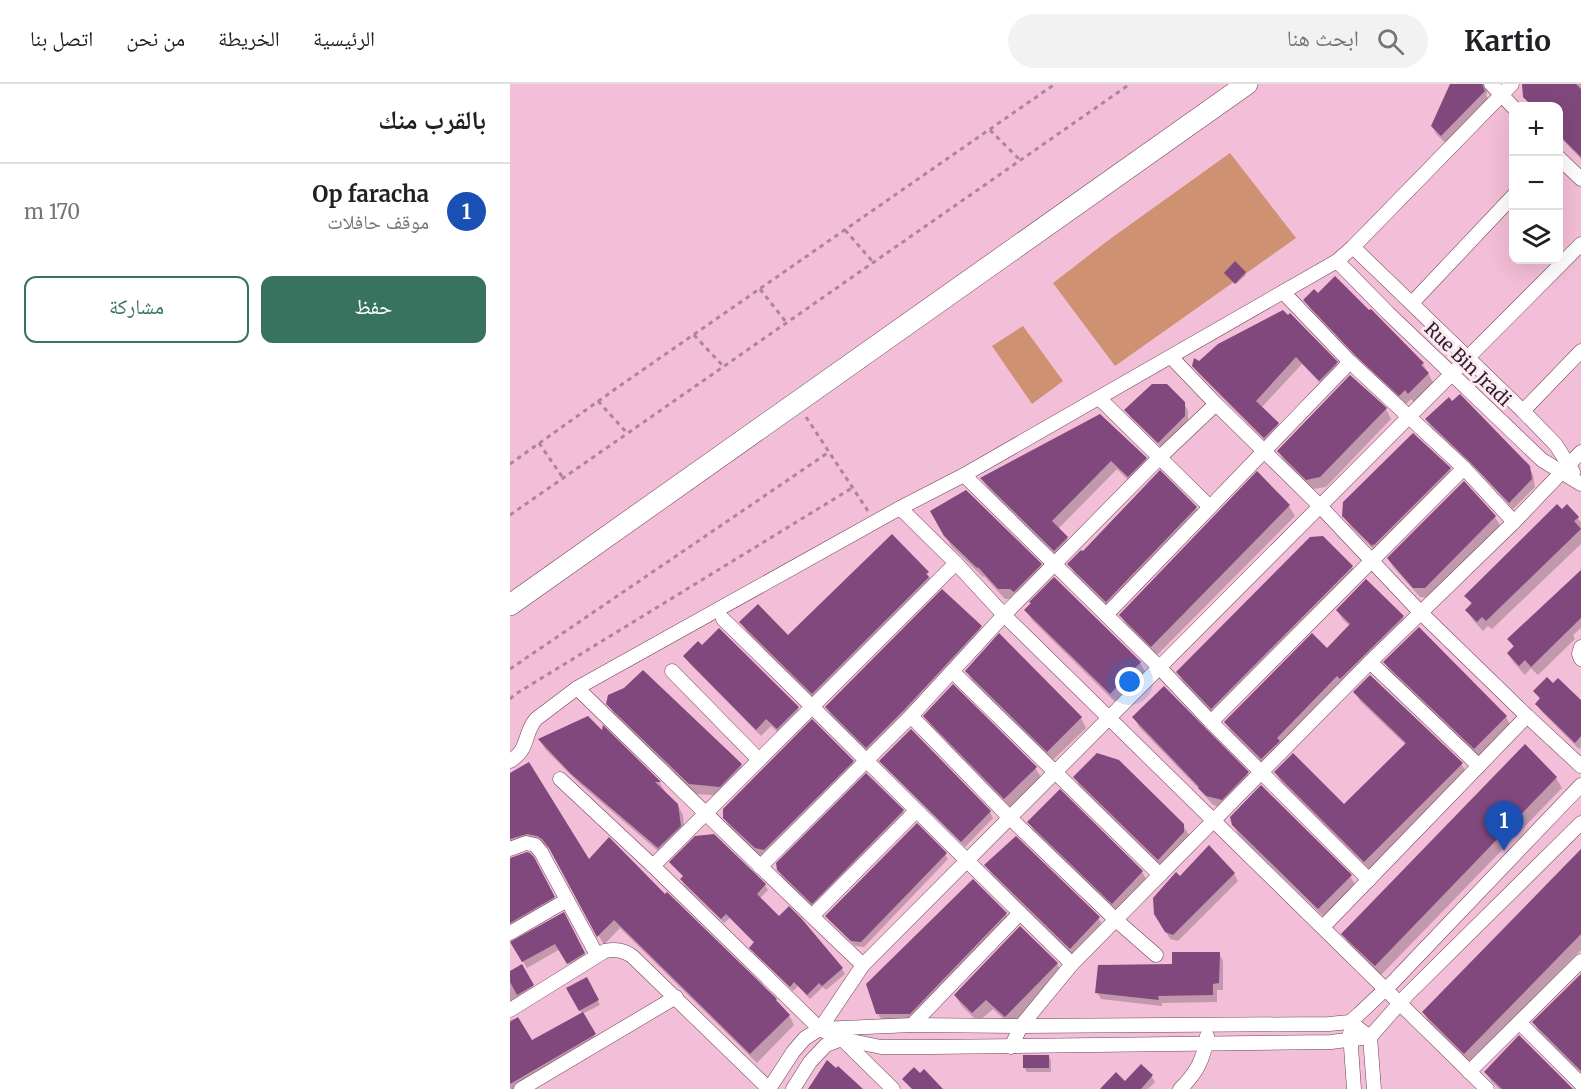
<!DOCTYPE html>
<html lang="ar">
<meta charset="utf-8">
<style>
:root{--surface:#fff;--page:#f2f2f2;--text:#202124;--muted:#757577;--line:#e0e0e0;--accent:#37735f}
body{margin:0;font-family:Merriweather,"Noto Naskh Arabic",serif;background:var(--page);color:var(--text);direction:rtl}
.controls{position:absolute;right:18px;top:18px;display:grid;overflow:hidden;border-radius:12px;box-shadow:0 6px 24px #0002}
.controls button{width:54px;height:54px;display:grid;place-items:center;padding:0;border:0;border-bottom:2px solid var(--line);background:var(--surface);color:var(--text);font:30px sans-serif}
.you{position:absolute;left:620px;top:598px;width:21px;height:21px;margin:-15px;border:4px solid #fff;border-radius:50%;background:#1a73e8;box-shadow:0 0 0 9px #1a73e833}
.badge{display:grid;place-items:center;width:39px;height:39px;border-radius:50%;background:var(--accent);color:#fff;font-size:20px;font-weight:700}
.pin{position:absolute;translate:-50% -50px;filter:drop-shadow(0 2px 3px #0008)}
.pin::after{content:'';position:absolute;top:32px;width:21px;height:18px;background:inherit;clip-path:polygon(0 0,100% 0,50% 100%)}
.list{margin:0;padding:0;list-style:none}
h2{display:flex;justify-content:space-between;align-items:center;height:78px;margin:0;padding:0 24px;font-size:26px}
h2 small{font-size:20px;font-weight:400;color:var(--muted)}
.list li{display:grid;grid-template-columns:39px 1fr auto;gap:18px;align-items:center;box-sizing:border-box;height:96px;padding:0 24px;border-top:2px solid var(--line)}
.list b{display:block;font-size:22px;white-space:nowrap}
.list p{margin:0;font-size:20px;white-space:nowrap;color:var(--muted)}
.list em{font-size:20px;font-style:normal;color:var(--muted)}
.actions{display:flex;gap:12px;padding:18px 24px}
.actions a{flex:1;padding:14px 0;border:2px solid var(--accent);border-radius:12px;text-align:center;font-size:21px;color:var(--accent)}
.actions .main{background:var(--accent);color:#fff}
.icon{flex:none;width:33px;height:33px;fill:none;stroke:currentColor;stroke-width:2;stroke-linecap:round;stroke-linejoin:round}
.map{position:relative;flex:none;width:1071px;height:1005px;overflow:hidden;direction:ltr}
header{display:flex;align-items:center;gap:36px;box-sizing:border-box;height:84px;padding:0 30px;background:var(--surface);border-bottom:2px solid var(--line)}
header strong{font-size:28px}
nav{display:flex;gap:33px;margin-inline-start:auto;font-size:21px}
.search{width:420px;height:54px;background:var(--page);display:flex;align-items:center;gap:15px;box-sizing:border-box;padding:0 21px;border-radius:33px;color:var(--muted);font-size:22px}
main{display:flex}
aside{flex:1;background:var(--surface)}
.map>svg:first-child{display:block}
.green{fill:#ce9272}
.shadow{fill:#0003}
.building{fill:#80487d}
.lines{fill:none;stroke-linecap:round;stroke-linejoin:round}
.minor-casing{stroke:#6e4258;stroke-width:15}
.primary-casing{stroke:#6e4258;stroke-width:22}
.path{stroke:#ae8598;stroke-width:3;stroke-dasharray:4.5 4.5;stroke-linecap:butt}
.minor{stroke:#fff;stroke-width:14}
.primary{stroke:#fff;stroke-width:21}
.labels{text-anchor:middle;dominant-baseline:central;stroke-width:6;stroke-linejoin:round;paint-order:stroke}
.street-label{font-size:18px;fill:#311d27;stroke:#fcebf2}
</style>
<header>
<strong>Kartio</strong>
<div class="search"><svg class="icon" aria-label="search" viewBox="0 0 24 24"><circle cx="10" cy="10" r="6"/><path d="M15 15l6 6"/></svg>ابحث هنا</div>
<nav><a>الرئيسية</a><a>الخريطة</a><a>من نحن</a><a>اتصل بنا</a></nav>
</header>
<main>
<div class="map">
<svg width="1071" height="1005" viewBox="0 0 1071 1005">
<rect width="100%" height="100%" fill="#f3bed7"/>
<!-- green -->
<g class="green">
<path d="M720,69L786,154L605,282L543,199L600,155Z"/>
<path d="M513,242L553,297L522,320L482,262Z"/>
</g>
<!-- shadow -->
<g class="shadow">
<path d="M942,0H982L979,2L976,11L979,16L937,60L927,51L922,42Z"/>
<path d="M1013,0H1071V75L1048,51V22H1021L1015,12Z"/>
<path d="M735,189L736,191L726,200L716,191Z"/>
<path d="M795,216L913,280L924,300L905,319L901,315L896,320L854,281L801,226Z"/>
<path d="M709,262L826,279L831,287L815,304L792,280L751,324L768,340L772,348L759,361L689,290L684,282Z"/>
<path d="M674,319L678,327V340L653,365L620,333L616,326Z"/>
<path d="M876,325L881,335L816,403L803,405L774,377L769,367Z"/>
<path d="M590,332L636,374L641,384L624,402L607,385L548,445L557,454L563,464L551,476L478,404L472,395Z"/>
<path d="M917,336L1019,383L1023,391L1025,403L1003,425L966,385L921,343Z"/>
<path d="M903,351L940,385L945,395L868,470L840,442L834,432Z"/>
<path d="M650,388L686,424L692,434L602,527L565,490L559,480L573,469Z"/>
<path d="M747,390L779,422L785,432L647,571L616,541L611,531Z"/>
<path d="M1052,427L1068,434L1071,439V460L982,545L978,542L973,547L963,536L957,526L962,521L956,512Z"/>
<path d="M422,428L530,481L536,491L507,515H495L474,492L473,493L441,462Z"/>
<path d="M985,433L991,443L920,514L910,513L884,484L878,475Z"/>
<path d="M812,453L842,483L848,493L707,634L673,598L668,588Z"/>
<path d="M1071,487V544L1063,551L1065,555L1028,591L1021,584L1015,591L1004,579L998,570L1004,564L999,555Z"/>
<path d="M417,489L423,499L308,619L237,548L231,538L278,553Z"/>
<path d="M544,495L630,579L636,589L606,619L522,536L516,526Z"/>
<path d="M856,497L893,533L899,543L757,684L721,648L716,638L817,566L840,542L833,536L827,526Z"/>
<path d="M470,543L476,553L363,673L322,633L317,623Z"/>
<path d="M209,546L288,624L292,631L272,652L261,642L251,652L179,579L175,572L192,563Z"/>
<path d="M875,578L996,633L1001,643L971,674L880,588Z"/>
<path d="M457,587L571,634L576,644L543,676L462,597Z"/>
<path d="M115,605L231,681L237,691L215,712L186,710L104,630L98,619Z"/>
<path d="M845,608L951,680L957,689L860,786L771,698L766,688L834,722L896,661L850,617Z"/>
<path d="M1025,608L1071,618V663L1069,665L1031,627L1027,620L1031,616Z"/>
<path d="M415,632L525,684L531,693L500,723L421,642Z"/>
<path d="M624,633L737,689L743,699L717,725L703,721L692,708L629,643Z"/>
<path d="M94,645L150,699L156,710L167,720L173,731L175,752L155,773L69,699L35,665L30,656L93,649Z"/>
<path d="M1015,662L1046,694L1052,704L871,891L839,860L833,850Z"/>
<path d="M371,677L480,728L483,734L455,763L375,683Z"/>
<path d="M342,678L348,687L252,774L220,743L214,733Z"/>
<path d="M0,691L79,778L279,931L284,941L247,979L110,844L94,861L45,772L38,764L24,759L0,768Z"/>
<path d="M356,691L393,727L398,737L308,828L274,796L268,786Z"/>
<path d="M565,693L673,741L679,751V759L654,785L570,703Z"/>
<path d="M550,707L632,788L638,798L609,829L525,748L519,739Z"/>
<path d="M723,740L840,792L846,802L815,834L729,751Z"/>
<path d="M699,764L724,790L728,797L668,857L660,855L645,829L670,794Z"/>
<path d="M1071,767V866L960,979L919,938L913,928Z"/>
<path d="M19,770L49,823L0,852V775Z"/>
<path d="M435,770L438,775L354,863L345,862L320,837L317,832Z"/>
<path d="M161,779L255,801L258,806L249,815L269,834L332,885L335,890L316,906L313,903L300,915L288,902L283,907L244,869L245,860L220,834L214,839L174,801L172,796L174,793Z"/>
<path d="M476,781L588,834L594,843L566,874L482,791Z"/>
<path d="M463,798L496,830L502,840L406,939L374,940L368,930Z"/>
<path d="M53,830L78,876L62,885L50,865L17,884L2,859Z"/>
<path d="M510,844L547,880L553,890L501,942L483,925L468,938L451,921L445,911Z"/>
<path d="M709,869L713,877V906H707V918L652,919V922L591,915L587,908L664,882Z"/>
<path d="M12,882L27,910L0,927V899L2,898L0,895V888Z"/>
<path d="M1071,890V990L1029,948L1024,939Z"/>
<path d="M76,895L90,921L72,930L58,904Z"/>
<path d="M72,930L89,960L11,1005H0V936L7,934L22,959Z"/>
<path d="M539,972L541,977V988H517L514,983Z"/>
<path d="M976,988L1061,1005H989L981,997Z"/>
<path d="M641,992L645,998L638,1005H592Z"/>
</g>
<!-- building -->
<g class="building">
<path d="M940,0H972L975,7L931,52L921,42Z"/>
<path d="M1012,0H1066L1071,5V73L1048,50V22H1022L1013,13Z"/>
<path d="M725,177L736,188L725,200L714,189Z"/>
<path d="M825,192L859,226L861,225L914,279L911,281L919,289L898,310L895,306L889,312L846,272L793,216L804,205L808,209Z"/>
<path d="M773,226L778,231L780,229L828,278L809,297L786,273L746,317L769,339L754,354L682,282L684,274L689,277L708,260Z"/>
<path d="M840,291L877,324L810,393L796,396L767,367Z"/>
<path d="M642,300H657L675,318V332L648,359L614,326Z"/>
<path d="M950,310L1020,382L1022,395L999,419L960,378L915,335L939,313L942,317Z"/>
<path d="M590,330L637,374L618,393L601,377L542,437L558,453L544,467L470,394Z"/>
<path d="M903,349L941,384L864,461L863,460L862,462L832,432L833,418Z"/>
<path d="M650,386L687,423L596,518L557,480L571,466L573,467Z"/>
<path d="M747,387L780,421L641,563L609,531Z"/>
<path d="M954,397L986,432L915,504H903L877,474Z"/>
<path d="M456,406L532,480L504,508L500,505H488L468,483L467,484L434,452L420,427Z"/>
<path d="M1047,420L1052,425L1057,420L1069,433L1064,437L1071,445L976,537L972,533L967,538L955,526L962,519L954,512Z"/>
<path d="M382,450L419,488L416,490L419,493L302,610L229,538L248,520L278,551Z"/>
<path d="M813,452L843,482L701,625L666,588L800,453Z"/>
<path d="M1071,486V534L1021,583L1015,576L1009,582L997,569L1004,562L997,555Z"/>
<path d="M544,493L631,578L600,610L514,526L521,519L519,518Z"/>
<path d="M856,495L894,532L830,595L827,592L767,654L770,657L751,675L714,638L802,549L817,564L840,540L826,526Z"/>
<path d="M432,505L472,542L394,626L356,664L315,623Z"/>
<path d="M909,543L997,632L964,665L873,578Z"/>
<path d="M209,544L289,623L267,645L256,635L246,646L173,572L188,557L192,561Z"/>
<path d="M489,549L572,633L537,668L455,587Z"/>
<path d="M133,586L232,680L210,703L179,700L96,620L98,611L114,604Z"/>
<path d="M860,591L953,679L854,778L764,688L783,669L834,720L896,659L843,608Z"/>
<path d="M1037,593L1043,599L1048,594L1071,616V652L1065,659L1025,620L1030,614L1023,607Z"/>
<path d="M443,600L527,683L494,715L413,632Z"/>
<path d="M654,602L739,688L712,716L696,712L688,704L689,703L622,633Z"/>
<path d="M78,632L92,646L93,641L151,698H145L168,720L171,742L148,764L61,690L28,655Z"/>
<path d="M302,635L344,677L254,766L245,764L213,734V725Z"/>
<path d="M401,645L481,727L451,758L369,677Z"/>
<path d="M1015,660L1047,693L865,882L831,850Z"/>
<path d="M587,669L609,676L674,740V748L648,776L563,693Z"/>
<path d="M19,678L79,775L99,753L155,810L157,808L267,915L266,916L280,931L240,970L104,836L87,853L39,764L32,755L27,752L17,750L0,755V689Z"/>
<path d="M356,689L394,726L302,820L267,786L266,779Z"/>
<path d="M751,701L842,791L808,825L722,741L720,733Z"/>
<path d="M550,705L633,787L602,820L517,738Z"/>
<path d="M407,739L437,769L351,858L341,857L315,832Z"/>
<path d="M204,750L256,800L247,810L269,832L279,822L291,834L333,884L312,902L309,899L297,911L284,898L280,903L239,864L244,858L216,830L211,835L170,795L173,792L159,778L185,752Z"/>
<path d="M506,752L590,833L560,865L474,781Z"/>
<path d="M699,761L725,789L663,851L655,848L644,830L643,814L666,788L670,792Z"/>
<path d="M1071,765V850L954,970L912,928Z"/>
<path d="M17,768L20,769L24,773L45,813L0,839V774Z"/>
<path d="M463,795L497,829L400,930H366L356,900Z"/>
<path d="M54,828L75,869L57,880L45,860L12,878L0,858Z"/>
<path d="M510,842L548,879L495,933L476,916L462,929L444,911Z"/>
<path d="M662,868H710L709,899L703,900V911L648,912L649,916L585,909L588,881L662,880Z"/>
<path d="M12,880L24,901L7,911L0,898V887Z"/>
<path d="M1071,890V987L1022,938Z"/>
<path d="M77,893L89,916L69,927L56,904Z"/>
<path d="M73,928L86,950L0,1000V938L8,933L22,956Z"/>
<path d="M1009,951L1063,1005H992L974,988Z"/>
<rect x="513" y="971" width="26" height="13"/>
<path d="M317,976L326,984L328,982L353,1005H298Z"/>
<path d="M631,980L643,991L631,1005H590L606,988L615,997Z"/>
<path d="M404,983L410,989L414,985L433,1005H402L392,995Z"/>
</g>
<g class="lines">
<defs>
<g id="minor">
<path d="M981,0L1004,24"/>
<path d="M1048,73L1071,95"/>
<path d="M843,163L1013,327L1046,361L1063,388"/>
<path d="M827,177L878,229L1032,376L1071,400"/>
<path d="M773,208L840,278L954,384L1004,438"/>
<path d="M902,219L1004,111"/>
<path d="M661,273L706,320L810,422L910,528L1017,632L1071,682"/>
<path d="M589,314L700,423"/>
<path d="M1013,327L1071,267"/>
<path d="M454,391L649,583L701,638L859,796"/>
<path d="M390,424L446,479L494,531L977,1005"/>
<path d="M596,531L840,278"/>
<path d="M213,535C330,649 445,766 562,880"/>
<path d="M1071,563L1069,570L1071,575"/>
<path d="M860,578L969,682"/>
<path d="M162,587L249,676"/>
<path d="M443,588L650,791"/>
<path d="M67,604C163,697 257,790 353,881"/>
<path d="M401,632L500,734L606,836L646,871"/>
<path d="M701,638L954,384"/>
<path d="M0,677C20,665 13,650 26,635L67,604L390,424L454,391L827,177L843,163L1002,0"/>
<path d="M50,695L143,782L310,945L316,948"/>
<path d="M0,765L16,759L25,761L31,768L87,871"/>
<path d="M143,782L446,479"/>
<path d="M250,783L401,632L494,531L649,374L706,320"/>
<path d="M302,832L406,727"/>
<path d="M813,843L1017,632"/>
<path d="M0,849L57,816"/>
<path d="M0,926L95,867C106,865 113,866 122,872L259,1005"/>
<path d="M840,938L860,953L864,1005"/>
<path d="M1010,939L1071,1000"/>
<path d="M402,941L510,829"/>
<path d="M310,945L402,941L511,942L819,940L840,938L849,930L883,898L1071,701"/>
<path d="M840,949L844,1005"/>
<path d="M333,956L383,1005"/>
<path d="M501,963L511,942L562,880L860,578L1004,438L1071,368"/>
<path d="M959,988L1071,877"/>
<path d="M11,1005L166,913"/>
<path d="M259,1005L283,968L295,954L310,945L353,881L1071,160"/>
<path d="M283,1005L300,978L316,961L332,955L371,963H420L821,958L860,953L897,911L1071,739"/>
<path d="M670,1005C686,990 694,975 697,952"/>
</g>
<path id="primary" d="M0,521L737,0"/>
</defs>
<!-- minor casing -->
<use href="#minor" class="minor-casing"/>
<!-- primary casing -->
<use href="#primary" class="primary-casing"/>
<!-- path -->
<g class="path">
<path d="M480,46L510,76"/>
<path d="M335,146L363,178"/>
<path d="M250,205L276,238"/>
<path d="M184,251L213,282"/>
<path d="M88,317L117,349"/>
<path d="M296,333L358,427"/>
<path d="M29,359L53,394"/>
<path d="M0,380L111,301L545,0"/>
<path d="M0,431L620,0"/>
<path d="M0,585L319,368"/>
<path d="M0,615L4,611L342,404"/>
</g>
<!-- minor -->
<use href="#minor" class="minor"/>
<!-- primary -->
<use href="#primary" class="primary"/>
</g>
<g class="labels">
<!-- street labels -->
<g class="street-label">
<text transform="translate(958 280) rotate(44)">Rue Bin Jradi</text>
</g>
</g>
</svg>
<div class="controls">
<button>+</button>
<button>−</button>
<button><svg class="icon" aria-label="layers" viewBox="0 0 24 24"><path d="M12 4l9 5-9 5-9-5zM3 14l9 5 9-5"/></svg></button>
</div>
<div class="you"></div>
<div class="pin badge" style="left:994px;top:767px;background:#1a4fb4">1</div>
</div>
<aside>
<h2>بالقرب منك<small></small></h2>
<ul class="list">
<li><span class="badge" style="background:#1a4fb4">1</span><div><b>Op faracha</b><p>موقف حافلات</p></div><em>170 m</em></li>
</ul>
<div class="actions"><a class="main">حفظ</a><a>مشاركة</a></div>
</aside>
</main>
